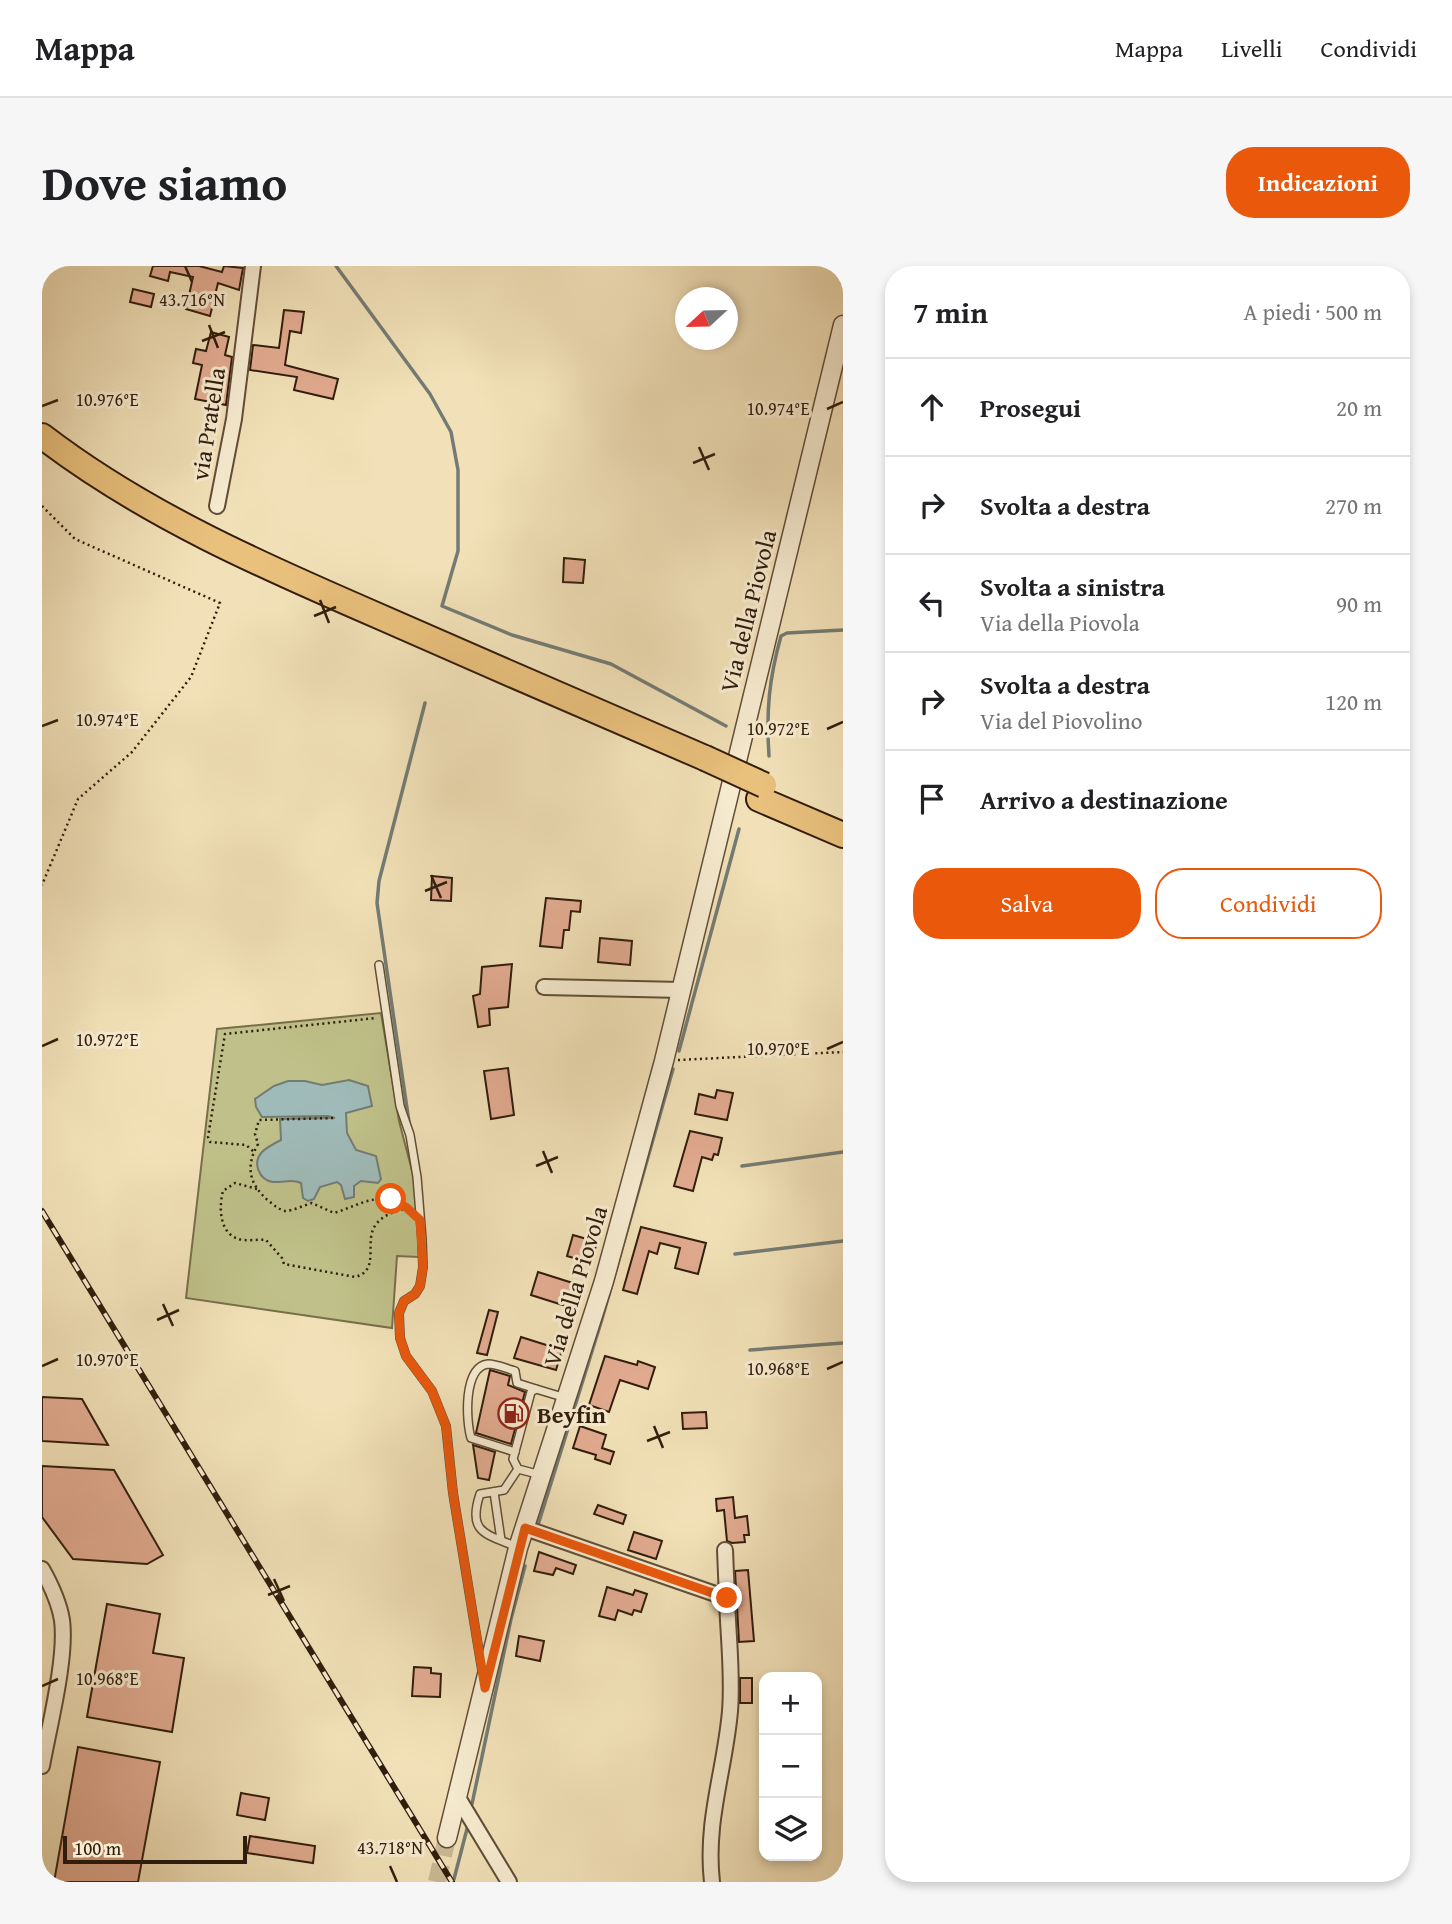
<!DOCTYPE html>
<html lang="it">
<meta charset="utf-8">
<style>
:root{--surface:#fff;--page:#f6f6f6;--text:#202124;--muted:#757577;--line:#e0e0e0;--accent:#ea580c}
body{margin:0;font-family:"Gentium Book Plus",serif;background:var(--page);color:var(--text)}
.controls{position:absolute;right:21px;bottom:21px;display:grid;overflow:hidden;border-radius:14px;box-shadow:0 4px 10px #0003}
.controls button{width:63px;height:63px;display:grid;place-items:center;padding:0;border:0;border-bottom:2px solid var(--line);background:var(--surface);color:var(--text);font:35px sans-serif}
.compass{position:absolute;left:633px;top:21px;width:63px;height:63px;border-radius:50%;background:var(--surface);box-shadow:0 4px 10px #0003;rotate:248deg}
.scale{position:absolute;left:21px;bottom:18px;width:184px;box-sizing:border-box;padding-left:7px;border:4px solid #311d0c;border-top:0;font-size:19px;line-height:24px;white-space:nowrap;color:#311d0c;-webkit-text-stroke:5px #f7ecd1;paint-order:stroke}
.stop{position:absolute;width:21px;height:21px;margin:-16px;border:5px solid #ea580c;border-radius:50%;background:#fff}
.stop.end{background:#ea580c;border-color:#fff;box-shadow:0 2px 7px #0008}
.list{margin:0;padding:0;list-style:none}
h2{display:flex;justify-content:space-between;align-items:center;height:91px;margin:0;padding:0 28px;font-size:30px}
h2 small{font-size:23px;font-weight:400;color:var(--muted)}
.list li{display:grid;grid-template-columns:46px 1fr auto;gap:21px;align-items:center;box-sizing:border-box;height:98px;padding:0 28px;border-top:2px solid var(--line)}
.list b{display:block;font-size:26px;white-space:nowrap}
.list p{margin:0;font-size:23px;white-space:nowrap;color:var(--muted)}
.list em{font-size:23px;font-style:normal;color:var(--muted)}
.actions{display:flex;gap:14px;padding:21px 28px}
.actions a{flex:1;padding:16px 0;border:2px solid var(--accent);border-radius:28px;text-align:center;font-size:24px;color:var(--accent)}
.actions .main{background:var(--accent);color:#fff}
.icon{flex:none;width:38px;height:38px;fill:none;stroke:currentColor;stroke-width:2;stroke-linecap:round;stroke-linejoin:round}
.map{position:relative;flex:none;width:801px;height:1616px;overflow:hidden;border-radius:28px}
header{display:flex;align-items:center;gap:42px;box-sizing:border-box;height:98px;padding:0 35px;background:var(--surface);border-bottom:2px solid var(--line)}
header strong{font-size:33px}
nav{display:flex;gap:38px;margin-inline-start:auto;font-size:24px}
.intro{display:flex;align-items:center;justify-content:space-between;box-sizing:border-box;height:168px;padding:0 42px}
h1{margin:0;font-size:49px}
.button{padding:18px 32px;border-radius:28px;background:var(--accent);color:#fff;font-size:24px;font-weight:700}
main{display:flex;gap:42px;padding:0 42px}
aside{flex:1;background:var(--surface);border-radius:28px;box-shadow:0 4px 10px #0003}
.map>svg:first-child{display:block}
.green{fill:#c0c18a;stroke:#786f4b;stroke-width:2}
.water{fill:#9fbbb9;stroke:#737c74;stroke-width:2}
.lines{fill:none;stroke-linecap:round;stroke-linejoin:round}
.stream{stroke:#737c74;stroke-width:3.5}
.building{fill:#e2ab91;stroke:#311d0c;stroke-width:2}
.tertiary-tunnel{stroke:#cbba96;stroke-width:18;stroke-dasharray:18 9;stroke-linecap:butt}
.service-casing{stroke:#614e37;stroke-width:10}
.minor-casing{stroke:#614e37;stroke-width:18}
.tertiary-casing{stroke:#614e37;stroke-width:21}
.trunk-casing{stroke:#311d0c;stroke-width:28}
.path{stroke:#311d0c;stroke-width:2.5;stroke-dasharray:2 3.5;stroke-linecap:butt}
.service{stroke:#f7ecd1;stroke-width:7}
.minor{stroke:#f7ecd1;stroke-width:14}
.tertiary{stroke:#f7ecd1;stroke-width:18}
.trunk{stroke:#e9c07c;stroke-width:24}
.rail-casing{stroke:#311d0c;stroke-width:6}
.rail{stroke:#f7ecd1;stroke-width:3.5;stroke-dasharray:10;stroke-linecap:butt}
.trunk-bridge-casing{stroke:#311d0c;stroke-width:28;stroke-linecap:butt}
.trunk-bridge{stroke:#e9c07c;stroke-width:24}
.route{stroke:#ea580c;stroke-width:9}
.ticks{fill:none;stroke:#311d0c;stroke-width:2.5}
.labels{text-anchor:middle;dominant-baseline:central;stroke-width:6;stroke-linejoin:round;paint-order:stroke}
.street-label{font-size:24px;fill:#311d0c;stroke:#f7ecd1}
.poi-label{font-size:24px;font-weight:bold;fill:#311d0c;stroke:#f7ecd1;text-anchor:start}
.ticks-label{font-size:18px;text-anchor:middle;fill:#311d0c;stroke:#f7ecd1;stroke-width:6;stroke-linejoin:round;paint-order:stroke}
</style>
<header>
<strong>Mappa</strong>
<nav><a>Mappa</a><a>Livelli</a><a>Condividi</a></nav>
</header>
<div class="intro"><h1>Dove siamo</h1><a class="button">Indicazioni</a></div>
<main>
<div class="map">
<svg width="801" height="1616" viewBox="0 0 801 1616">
<rect width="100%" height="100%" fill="#f2e1b8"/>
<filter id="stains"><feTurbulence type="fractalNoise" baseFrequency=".00286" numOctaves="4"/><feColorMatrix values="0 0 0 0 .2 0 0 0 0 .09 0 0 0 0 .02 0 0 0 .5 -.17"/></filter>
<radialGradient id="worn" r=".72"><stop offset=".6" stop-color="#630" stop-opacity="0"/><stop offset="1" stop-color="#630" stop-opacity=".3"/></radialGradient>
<!-- green -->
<path class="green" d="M339,747L357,855L373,916L377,991L355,990L350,1062L144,1032L175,763Z"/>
<!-- water -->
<path class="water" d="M307,814L326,820L330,840L304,847L305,867L314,884L334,890L339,913L336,917L319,915L312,920V931L303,933L299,919L295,916L278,921L272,933L266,935L261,932L259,917C249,912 242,917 231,916C217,914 210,897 220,886C225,881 233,877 239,874L238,853L293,852L286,850L220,851L214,841L213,833L232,820L246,815H263L280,819Z"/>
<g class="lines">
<!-- stream -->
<g class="stream">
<path d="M294,0L388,128L409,166L416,204V285L400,340L470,369L569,398L684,460"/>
<path d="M727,490C724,445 727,413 739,370L745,367L801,364"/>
<path d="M637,785L697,563"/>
<path d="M367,856L335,637L337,615L383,437"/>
<path d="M700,900L801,886"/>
<path d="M693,988L801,975"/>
<path d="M708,1084L801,1077"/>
<path d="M496,1259L560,1053L631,803"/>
<path d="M430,1538L469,1353L483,1300"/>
<path d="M412,1613L426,1559"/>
</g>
</g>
<!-- building -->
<g class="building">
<path d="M111,0H157L180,6L182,0L201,2L197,24L176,17L168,50L144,43L151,11L128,6L126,15L108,10Z"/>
<path d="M91,23L112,28L109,41L88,36Z"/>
<path d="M242,44L262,46L259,67L248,65L243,99L296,113L291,133L252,124L255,111L208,104L211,79L237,82Z"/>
<path d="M169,66L187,71L183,89L190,91L184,139L153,133L160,99L151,97L154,83L164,85Z"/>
<path d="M522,292L543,294L541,317L521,316Z"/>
<path d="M390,610L410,612L409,635L389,634Z"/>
<path d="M504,632L539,635L538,646L529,645L527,664H522L520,682L498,680Z"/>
<path d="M558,672L590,675L588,699L556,696Z"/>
<path d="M470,698L466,741L447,743L448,759L436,761L431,730L438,728L440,701Z"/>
<path d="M466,802L472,849L449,853L442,805Z"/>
<path d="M675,824L691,827L685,854L653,848L657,828L673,832Z"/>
<path d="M648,865L680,872L676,889L672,888L670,894L660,891L651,925L632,920Z"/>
<path d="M599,961L664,977L656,1008L633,1002L638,982L618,977L615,988L607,985L595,1028L581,1024Z"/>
<path d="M531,969L555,976L549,997L525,990Z"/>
<path d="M496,1006L537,1019L530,1042L489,1029Z"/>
<path d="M447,1044L456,1046L445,1089L435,1087Z"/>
<path d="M479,1071L520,1084L514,1104L472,1092Z"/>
<path d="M563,1090L595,1099L596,1095L613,1101L606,1123L578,1114L567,1146L547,1139Z"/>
<path d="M448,1104L468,1110L466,1119L483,1126L469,1178L434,1167Z"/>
<path d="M0,1131L40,1133L66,1179L0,1175Z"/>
<path d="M664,1146L665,1162L641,1163L640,1147Z"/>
<path d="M538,1160L564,1169L560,1182L572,1186L568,1198L553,1193L554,1189L531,1182Z"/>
<path d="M431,1179L453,1186L447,1214L436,1212Z"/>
<path d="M0,1200L72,1204L121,1289L105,1298L31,1293L0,1251Z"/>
<path d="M691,1231L693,1252L705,1250L707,1269H702L703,1276L690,1277L685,1275L682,1244L675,1245L674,1233Z"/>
<path d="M556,1239L584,1249L581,1258L552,1248Z"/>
<path d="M592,1266L620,1275L614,1293L586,1284Z"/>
<path d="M497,1286L534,1299L531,1308L514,1302L511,1309L492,1305Z"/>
<path d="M706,1304L712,1375L697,1376L693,1305Z"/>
<path d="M565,1321L591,1329L593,1324L605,1328L599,1346L592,1344L590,1349L576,1344L573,1354L557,1350Z"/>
<path d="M65,1338L118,1348L111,1387L142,1392L130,1466L45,1451Z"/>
<path d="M477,1370L502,1375L498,1395L474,1390Z"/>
<path d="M372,1401L389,1402V1407L399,1408L398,1431L370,1430Z"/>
<rect x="698" y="1412" width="12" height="25"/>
<path d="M36,1481L118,1496L96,1616H12Z"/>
<path d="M199,1527L227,1532L223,1554L195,1549Z"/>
<path d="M208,1570L273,1580L271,1597L205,1587Z"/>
</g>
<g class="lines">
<!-- tertiary-tunnel -->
<path class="tertiary-tunnel" d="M395,1616L405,1572"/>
<defs>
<g id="service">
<path d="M337,699L358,840L368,869L375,911L380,973L381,1001L378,1020L373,1028L362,1035L357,1047L358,1072L364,1090L390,1125L404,1160L411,1227L440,1404"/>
<path d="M473,1186L429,1172C424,1155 421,1101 446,1098C455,1098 465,1103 473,1105L475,1117L494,1123"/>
<path d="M499,1209L476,1203L471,1193L489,1126L494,1123L524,1132"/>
<path d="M452,1226L459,1274"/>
<path d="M475,1281C444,1268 425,1267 438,1228L462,1224L476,1203"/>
</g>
<g id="minor">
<path d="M175,240L192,153L211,0"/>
<path d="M502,721L640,724"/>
<path d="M483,1262L685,1332C686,1369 691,1408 688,1445C683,1504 663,1555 670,1616"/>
<path d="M683,1284L685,1332"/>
<path d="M0,1303C9,1319 17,1336 20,1354C25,1392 7,1461 0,1500"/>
<path d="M415,1530L467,1616"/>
</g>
<path id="tertiary" d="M405,1572L476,1282L562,1015L622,795L801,59"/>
<g id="trunk">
<path d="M0,170C103,249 223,301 341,352C448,399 556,446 663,492"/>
<path d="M717,533L801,569"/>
</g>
</defs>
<!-- service casing -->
<use href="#service" class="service-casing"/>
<!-- minor casing -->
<use href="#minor" class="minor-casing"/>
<!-- tertiary casing -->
<use href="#tertiary" class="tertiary-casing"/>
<!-- trunk casing -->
<use href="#trunk" class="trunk-casing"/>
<!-- path -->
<g class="path">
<path d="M0,240L33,273L178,337L149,411L90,486L36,533L0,619"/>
<path d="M636,794L801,786"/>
<path d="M291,852L217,854L213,868L216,878C203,901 207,919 228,936C233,940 238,944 243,945C251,945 262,939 270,937L292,947C324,937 337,923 368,944"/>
<path d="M211,885L204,879L168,876L166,871L183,768L334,752"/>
<path d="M215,923L193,917L181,925C177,940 177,965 194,972C202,976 215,973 224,974L240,992L242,998L313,1011C340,1004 320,974 335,957C343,948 354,945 365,942"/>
</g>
<!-- service -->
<use href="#service" class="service"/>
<!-- minor -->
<use href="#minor" class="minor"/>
<!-- tertiary -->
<use href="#tertiary" class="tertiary"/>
<!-- trunk -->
<use href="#trunk" class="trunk"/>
<defs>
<path id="rail" d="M0,945L410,1616"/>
</defs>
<!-- rail casing -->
<use href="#rail" class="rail-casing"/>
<!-- rail -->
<use href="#rail" class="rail"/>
<defs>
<path id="trunk-bridge" d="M663,492L722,519"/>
</defs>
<!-- trunk-bridge casing -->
<use href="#trunk-bridge" class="trunk-bridge-casing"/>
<!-- trunk-bridge -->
<use href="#trunk-bridge" class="trunk-bridge"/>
</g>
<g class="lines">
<!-- route -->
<path class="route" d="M349,933L365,942L378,954L381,1001L378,1020L373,1028L362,1035L357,1047L358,1072L364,1090L390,1125L404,1160L411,1227L443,1422L483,1262L685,1332"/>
</g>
<!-- ticks -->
<path class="ticks" d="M143,0L150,16M167,59L176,82M160,75L183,66M0,140L16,134M785,143L801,136M657,181L667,204M651,197L673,188M278,334L287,357M272,350L294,341M0,460L16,454M785,463L801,456M389,609L399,632M383,625L405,616M0,780L16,773M785,783L801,776M501,885L510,907M494,900L516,891M121,1038L131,1060M115,1054L137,1044M0,1100L16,1093M785,1103L801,1096M612,1160L621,1182M605,1175L628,1166M232,1313L242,1335M226,1329L248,1320M0,1420L16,1413M348,1600L355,1616"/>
<!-- icons -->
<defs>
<symbol id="fuel-ring" viewBox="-11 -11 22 22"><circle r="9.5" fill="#f7ecd1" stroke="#8f2418" stroke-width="1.5"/><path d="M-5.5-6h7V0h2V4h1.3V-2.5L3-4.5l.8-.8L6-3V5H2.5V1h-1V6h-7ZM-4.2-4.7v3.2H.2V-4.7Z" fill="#8f2418"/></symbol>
</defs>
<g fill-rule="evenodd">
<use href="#fuel-ring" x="454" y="1130" width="35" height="35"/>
</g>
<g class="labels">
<!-- street labels -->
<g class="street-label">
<text transform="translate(166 158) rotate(-81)">via Pratella</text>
<text transform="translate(706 345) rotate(-76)">Via della Piovola</text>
<text transform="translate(533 1020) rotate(-73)">Via della Piovola</text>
</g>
<!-- poi labels -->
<g class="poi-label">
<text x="495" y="1148">Beyfin</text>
</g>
</g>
<g class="ticks-label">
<text x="150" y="40">43.716°N</text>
<text x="65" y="140">10.976°E</text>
<text x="736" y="149">10.974°E</text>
<text x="65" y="460">10.974°E</text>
<text x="736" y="469">10.972°E</text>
<text x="65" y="780">10.972°E</text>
<text x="736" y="789">10.970°E</text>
<text x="65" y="1100">10.970°E</text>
<text x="736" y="1109">10.968°E</text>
<text x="65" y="1419">10.968°E</text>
<text x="348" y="1588">43.718°N</text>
</g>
<rect width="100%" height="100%" filter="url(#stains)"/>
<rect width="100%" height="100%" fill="url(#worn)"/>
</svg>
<div class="controls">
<button>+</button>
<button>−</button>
<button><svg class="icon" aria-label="layers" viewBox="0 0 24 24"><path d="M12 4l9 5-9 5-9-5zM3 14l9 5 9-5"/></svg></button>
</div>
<svg class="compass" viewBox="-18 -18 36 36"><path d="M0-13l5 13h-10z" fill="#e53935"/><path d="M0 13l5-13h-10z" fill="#757577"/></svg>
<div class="scale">100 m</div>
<div class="stop" style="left:349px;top:933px"></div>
<div class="stop end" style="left:685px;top:1332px"></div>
</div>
<aside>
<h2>7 min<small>A piedi · 500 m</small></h2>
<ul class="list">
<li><svg class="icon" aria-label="ahead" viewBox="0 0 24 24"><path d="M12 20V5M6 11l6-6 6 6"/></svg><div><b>Prosegui</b></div><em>20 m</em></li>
<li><svg class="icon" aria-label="right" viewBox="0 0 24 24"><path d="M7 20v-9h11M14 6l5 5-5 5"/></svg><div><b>Svolta a destra</b></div><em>270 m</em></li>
<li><svg class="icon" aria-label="left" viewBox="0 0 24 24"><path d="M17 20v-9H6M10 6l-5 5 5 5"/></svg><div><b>Svolta a sinistra</b><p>Via della Piovola</p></div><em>90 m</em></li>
<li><svg class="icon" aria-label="right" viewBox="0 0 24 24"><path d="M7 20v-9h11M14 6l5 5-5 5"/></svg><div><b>Svolta a destra</b><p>Via del Piovolino</p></div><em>120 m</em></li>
<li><svg class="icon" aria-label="arrive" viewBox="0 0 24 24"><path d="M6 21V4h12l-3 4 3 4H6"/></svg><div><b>Arrivo a destinazione</b></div></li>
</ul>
<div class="actions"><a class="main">Salva</a><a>Condividi</a></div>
</aside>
</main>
